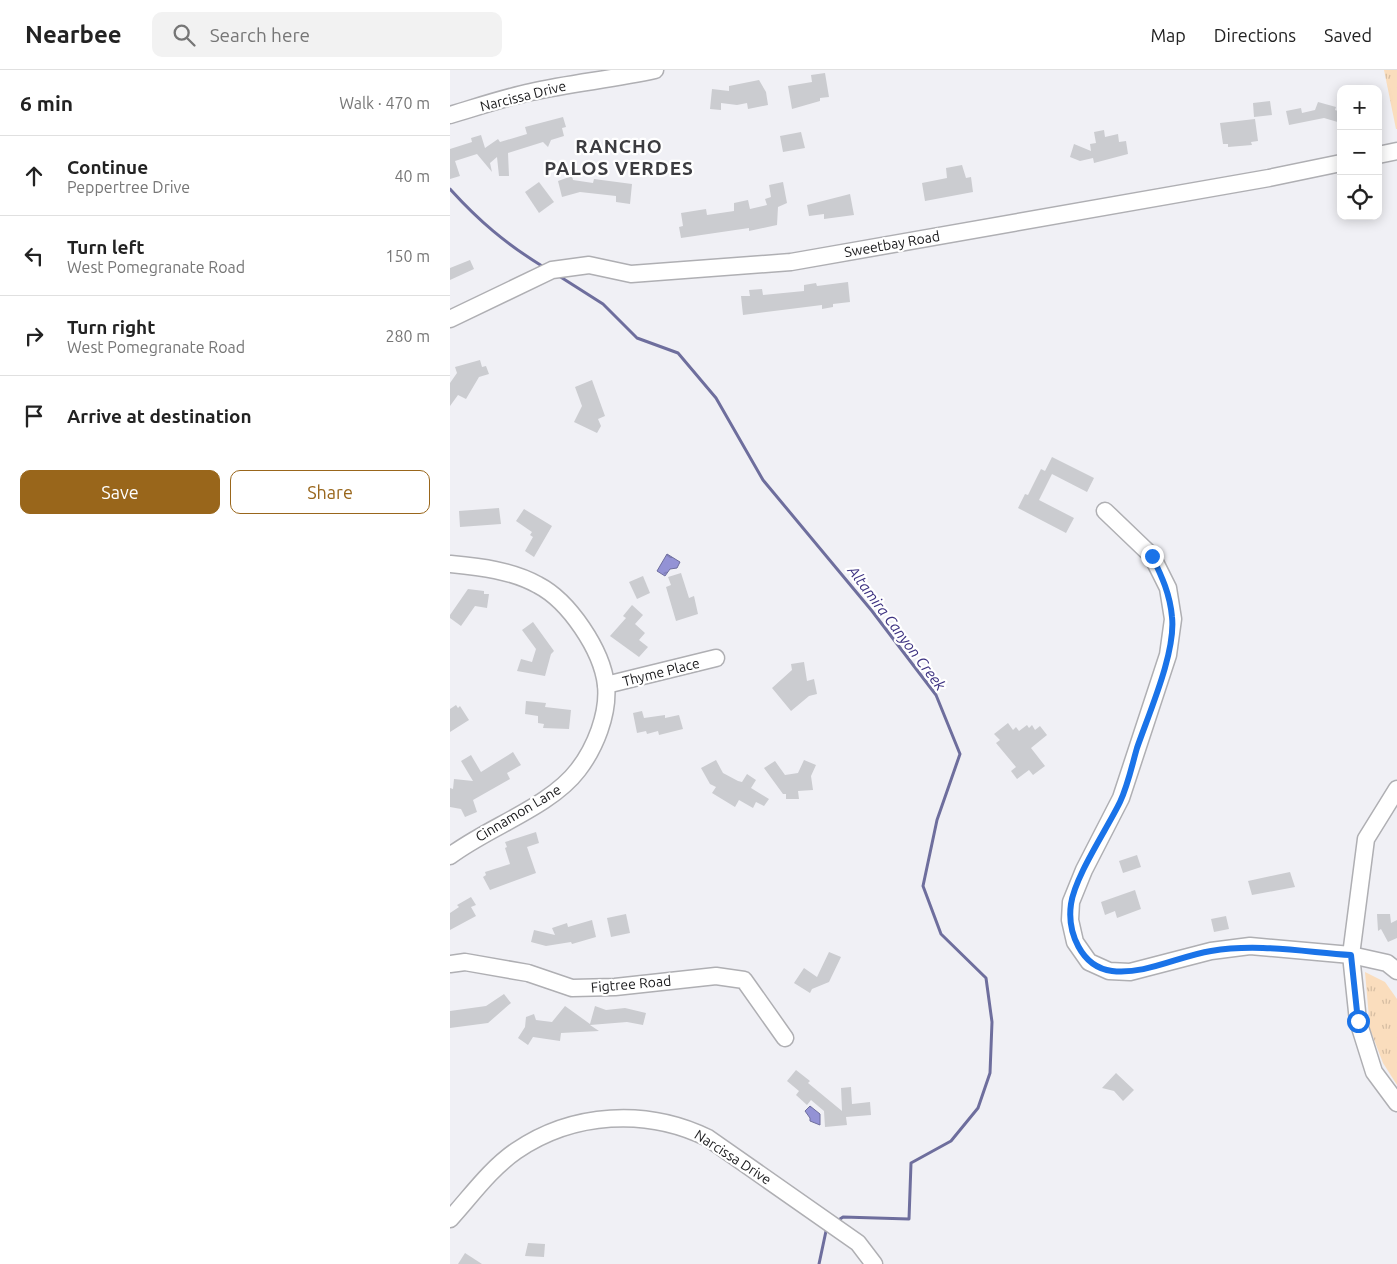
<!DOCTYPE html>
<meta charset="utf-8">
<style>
:root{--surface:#fff;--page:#f2f2f2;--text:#222;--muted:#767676;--line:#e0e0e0;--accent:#99661b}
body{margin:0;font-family:Ubuntu,sans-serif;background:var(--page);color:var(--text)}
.controls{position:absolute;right:15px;top:15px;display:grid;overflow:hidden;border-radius:10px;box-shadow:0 2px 12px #0003}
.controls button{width:45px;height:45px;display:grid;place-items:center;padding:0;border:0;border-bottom:1px solid var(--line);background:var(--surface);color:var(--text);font:25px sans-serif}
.stop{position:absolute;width:15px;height:15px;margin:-11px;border:4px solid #1a73e8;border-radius:50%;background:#fff}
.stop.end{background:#1a73e8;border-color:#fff;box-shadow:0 1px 5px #0008}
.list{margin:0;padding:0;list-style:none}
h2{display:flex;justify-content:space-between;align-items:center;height:65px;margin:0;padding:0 20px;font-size:21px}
h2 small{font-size:16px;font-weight:400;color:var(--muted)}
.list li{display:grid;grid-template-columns:32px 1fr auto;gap:15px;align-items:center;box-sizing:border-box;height:80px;padding:0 20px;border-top:1px solid var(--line)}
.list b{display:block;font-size:19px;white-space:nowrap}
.list p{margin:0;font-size:16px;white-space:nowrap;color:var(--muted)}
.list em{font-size:16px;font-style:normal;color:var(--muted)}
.actions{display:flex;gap:10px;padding:15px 20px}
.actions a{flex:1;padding:11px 0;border:1px solid var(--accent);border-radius:10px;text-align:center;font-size:18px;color:var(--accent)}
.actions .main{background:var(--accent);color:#fff}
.icon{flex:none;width:28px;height:28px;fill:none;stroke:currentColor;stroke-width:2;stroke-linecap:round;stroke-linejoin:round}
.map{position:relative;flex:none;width:947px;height:1194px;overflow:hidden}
header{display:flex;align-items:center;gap:30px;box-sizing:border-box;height:70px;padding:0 25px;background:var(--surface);border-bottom:1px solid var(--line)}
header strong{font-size:24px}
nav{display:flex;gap:28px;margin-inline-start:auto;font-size:18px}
.search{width:350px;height:45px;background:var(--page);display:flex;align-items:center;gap:12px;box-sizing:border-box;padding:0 18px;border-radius:10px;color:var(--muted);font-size:19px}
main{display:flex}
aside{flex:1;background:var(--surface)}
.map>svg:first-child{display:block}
.grass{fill:url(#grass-tufts)}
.water{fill:url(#water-ripples);stroke:#6e6e9d}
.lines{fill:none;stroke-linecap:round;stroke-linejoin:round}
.stream{stroke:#6e6e9d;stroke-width:3}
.building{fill:#cbccd0}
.minor-casing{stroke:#afafb3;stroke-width:19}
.minor{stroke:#fff;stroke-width:16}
.route{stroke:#1a73e8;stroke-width:6}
.labels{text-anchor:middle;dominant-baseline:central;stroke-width:4.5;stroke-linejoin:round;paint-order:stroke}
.street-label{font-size:14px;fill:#19191b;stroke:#fff}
.water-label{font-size:15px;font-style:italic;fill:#3c3180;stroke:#fff}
.district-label{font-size:19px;font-weight:bold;letter-spacing:1px;fill:#3c3c40;stroke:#fff}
</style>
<header>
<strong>Nearbee</strong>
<div class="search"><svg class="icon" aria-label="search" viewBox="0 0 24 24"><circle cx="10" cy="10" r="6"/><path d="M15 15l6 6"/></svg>Search here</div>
<nav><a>Map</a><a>Directions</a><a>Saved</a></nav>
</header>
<main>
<aside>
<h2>6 min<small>Walk · 470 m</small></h2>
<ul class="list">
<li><svg class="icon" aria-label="ahead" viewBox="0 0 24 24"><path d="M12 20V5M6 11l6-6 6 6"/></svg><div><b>Continue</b><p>Peppertree Drive</p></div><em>40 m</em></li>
<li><svg class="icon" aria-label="left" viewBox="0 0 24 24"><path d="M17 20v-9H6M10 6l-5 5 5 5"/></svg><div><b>Turn left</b><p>West Pomegranate Road</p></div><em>150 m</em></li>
<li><svg class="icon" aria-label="right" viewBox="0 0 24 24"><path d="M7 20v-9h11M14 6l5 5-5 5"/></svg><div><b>Turn right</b><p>West Pomegranate Road</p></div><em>280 m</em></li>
<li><svg class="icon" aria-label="arrive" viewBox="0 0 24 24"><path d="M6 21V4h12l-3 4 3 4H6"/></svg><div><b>Arrive at destination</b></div></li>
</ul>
<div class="actions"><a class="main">Save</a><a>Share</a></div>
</aside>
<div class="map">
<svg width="947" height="1194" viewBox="0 0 947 1194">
<defs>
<pattern id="grass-tufts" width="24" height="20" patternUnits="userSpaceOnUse" patternTransform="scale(1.25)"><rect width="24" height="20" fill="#faddbd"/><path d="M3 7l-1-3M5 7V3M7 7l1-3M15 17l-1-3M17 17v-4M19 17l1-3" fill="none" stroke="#d6bda2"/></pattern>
<pattern id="water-ripples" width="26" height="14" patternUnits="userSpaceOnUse" patternTransform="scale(1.25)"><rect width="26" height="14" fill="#9392d5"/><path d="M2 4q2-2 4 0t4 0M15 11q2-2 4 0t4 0" fill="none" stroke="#7776ac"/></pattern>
</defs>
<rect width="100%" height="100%" fill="#f0f0f5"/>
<!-- grass -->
<g class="grass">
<path d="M934,0H947V59H946Z"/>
<path d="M915,902L935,912L947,929V1015L933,993L920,959Z"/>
</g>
<!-- water -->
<g class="water">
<path d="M217,484L230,492L227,498L220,499L215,506L207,501Z"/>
<path d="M360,1036L370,1044V1055L360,1051V1048L355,1041Z"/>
</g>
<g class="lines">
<!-- stream -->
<g class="stream">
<path d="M0,119C29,151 55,173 92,196"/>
<path d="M109,206L153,234L187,268L228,283L266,328L313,410L422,541L486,625L510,684L487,750L473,816L491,864L536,908L542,952L540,1003L528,1038L501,1071L461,1093L459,1149L393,1147L390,1149"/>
<path d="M369,1194L376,1161"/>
</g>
</g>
<!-- building -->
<g class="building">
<path d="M375,3L379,27L370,28V31L342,39L338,16L362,12L361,5Z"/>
<path d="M309,10L316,22L318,35L298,39L297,33L287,35L271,33V40L260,39L262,19L279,21V16Z"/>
<path d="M820,31L822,45L804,47L803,33Z"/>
<path d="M868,32L886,37L885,40L891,42V53L874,48L839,55L836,41L851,38L852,43L865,40Z"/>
<path d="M113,47L116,57L112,58L114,66L101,70L98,77L93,72L58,83L59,106H49L47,87L40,93L42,102L27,84L5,91L10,106L0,109V79L22,72L21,68L31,65L35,78L48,69L50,72L77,64L75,57Z"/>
<path d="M805,49L808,71L801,72L802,75L778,77V74H773L770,53Z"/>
<path d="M654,60L655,67L668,64L669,72L676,71L678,84L644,93L643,88L630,91L620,87L624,74L641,81L640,74L646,73L644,62Z"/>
<path d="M351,62L355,78L333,82L330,66Z"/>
<path d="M512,95L516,108L521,107L523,122L475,131L472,113L497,108L496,98Z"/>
<path d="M122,106L123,110L143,113L144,109L182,114L180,134L166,132V126L130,122L112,127L108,111Z"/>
<path d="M89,112L104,132L89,143L75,122Z"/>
<path d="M333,112L337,133L328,137L327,155L299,161V158L231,168L229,157L233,156L231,143L256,139L257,145L284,141V133L298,130L300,139L317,135L315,129L321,127L319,115Z"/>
<path d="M400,124L404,145L374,149V144L359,146L357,135Z"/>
<path d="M20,190L24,199L0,210V198Z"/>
<path d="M398,212L400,232L383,234V237L372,239V235L293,245L291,226H300L299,220L312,219L313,225L354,221V215L366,213L367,216Z"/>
<path d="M30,290L32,297L36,296L39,304L29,307L16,329L8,325L0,336V313L7,303L5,297Z"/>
<path d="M142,310L155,346L148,349L151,356L147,363L124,352L132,336L125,317Z"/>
<path d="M602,387L644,408L637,422L602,404L589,430L624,448L616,463L568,438L575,424L578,425L591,399L595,401Z"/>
<path d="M49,438L51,454L10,457L9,441Z"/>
<path d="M74,439L102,456L84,487L75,481L83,467L80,465L82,462L66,451Z"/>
<path d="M231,503L239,528L244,526L248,544L226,551L216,517L221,515L218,507Z"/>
<path d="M193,506L200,523L187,529L179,512Z"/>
<path d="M18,519L34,521V524H39L37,538L25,536L11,556L0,548V545Z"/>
<path d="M182,535L193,545L185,554L195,563L189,570L198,577L189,587L160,566L176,548L173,546Z"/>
<path d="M83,552L104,581L101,584L95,606L67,601L71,589L82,592L86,579L72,560Z"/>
<path d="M354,592L357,611L364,609L367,624L359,626L341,641L322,618L342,600L341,594Z"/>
<path d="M76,631L96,633L95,637L121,640L119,659L93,658L94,654L88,653V646L75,644Z"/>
<path d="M6,635L8,638L10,636L19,650L0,662V639Z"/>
<path d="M192,641L194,648L215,645V648L229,645L233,659L209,665L208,661L197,664L196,661L187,663L183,643Z"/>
<path d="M558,653L563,660L566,657L569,661L577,655L579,658L582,655L585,660L590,656L597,665L581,678L595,696L583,705L579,700L567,709L561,701L566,697L546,673L550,670L544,664Z"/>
<path d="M63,682L71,695L57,703L60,709L23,730L27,742L15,747L11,739L0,737V718L3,719L4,709L23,711L11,691L21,685L31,702Z"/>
<path d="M266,690L273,703L288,711L292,712L297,704L306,710L301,718L319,729L314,736L306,732L303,738L289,730L285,737L262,723L266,717L260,714L251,698Z"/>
<path d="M354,690L366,695L361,706L363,720L348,721L349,729H336V724H333L314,698L325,691L335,705L348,703Z"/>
<path d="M86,762L89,773L77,777L86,803L40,820L33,807L36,805L35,802L60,794L55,778L57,777L55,772Z"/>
<path d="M687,785L691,797L673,803L669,791Z"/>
<path d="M840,802L845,817L802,825L798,811Z"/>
<path d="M685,820L691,839L667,848L665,841L655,845L651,832Z"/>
<path d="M21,827L26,835L21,837L26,846L0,860V843L9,837L7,835Z"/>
<path d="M176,844L180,863L161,867L157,848Z"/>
<path d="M927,844H940L941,853L947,850V868L938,872L931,859L928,861Z"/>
<path d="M776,846L779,859L764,862L761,849Z"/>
<path d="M142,850L146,867L122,874L121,872L96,876L81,872L84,860L105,865L102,858L117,853L118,857Z"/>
<path d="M379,882L391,887L379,912L362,919L360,923L344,913L354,898L367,907Z"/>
<path d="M54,924L61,933L38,953L0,958V941L36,936Z"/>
<path d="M115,936L140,954L145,936L156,940L175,938L196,943L193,955L177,952L140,955L149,961L111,963L110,971L83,967L78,975L68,968L75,957L76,947L84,944L86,950L102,952Z"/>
<path d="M346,1000L360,1011L358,1013L392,1041L391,1018L401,1017L402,1034L420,1032L421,1045L396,1047L397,1055L375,1057L374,1041L361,1030L357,1035L346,1025L349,1021L337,1011Z"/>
<path d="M666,1003L684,1020L673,1031L664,1021L652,1018Z"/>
<path d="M78,1173L95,1174L94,1187L75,1186Z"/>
<path d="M15,1183L32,1194H8Z"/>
</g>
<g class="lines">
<defs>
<g id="minor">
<path d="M0,45C27,37 53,28 81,22C122,13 164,9 205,0"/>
<path d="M928,85L947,81"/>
<path d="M0,249L102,200L139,195L181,204L341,192L819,108L891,93"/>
<path d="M655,441L702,486L718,518L723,549L718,585L671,728L634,800L621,832L620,850L625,872L639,892L659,901L680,902L761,881L800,876L901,885L937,893L947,901"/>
<path d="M0,494C30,497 61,500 88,515C119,531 152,580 156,615C159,644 145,678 128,700C100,737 38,757 0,786"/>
<path d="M156,615L266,588"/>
<path d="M947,719L916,769L901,885L908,951L924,1002L947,1033"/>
<path d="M0,894L15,892L78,903L122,918L165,917L266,906L294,910L335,968"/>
<path d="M0,1149C21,1126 40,1099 66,1081C123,1042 197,1038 258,1068L408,1173L424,1194"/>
</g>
</defs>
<!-- minor casing -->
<use href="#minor" class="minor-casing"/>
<!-- minor -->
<use href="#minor" class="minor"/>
</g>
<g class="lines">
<!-- route -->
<path class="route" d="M702,486C712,507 720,524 722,547C726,582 699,643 687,678C682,695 678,715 670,732C657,759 625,806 621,834C617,862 631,897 662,901C695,905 729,886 761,881C807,873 855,882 901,885L908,951"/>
</g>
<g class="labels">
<!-- street labels -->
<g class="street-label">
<text transform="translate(73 26) rotate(-14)">Narcissa Drive</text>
<text transform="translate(442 174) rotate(-10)">Sweetbay Road</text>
<text transform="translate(211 602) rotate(-14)">Thyme Place</text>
<text transform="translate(68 743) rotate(-31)">Cinnamon Lane</text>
<text transform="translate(181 914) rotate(-5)">Figtree Road</text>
<text transform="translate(283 1087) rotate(33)">Narcissa Drive</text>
</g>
<!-- water labels -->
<g class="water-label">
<text transform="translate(447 558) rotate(53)">Altamira Canyon Creek</text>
</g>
<!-- district labels -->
<g class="district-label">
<text x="169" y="76">RANCHO<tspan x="169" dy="22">PALOS VERDES</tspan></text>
</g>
</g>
</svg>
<div class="controls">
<button>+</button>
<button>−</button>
<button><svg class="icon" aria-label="locate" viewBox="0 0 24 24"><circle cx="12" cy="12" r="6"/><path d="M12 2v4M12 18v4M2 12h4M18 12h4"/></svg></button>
</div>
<div class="stop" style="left:908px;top:951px"></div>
<div class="stop end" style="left:702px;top:486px"></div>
</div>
</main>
